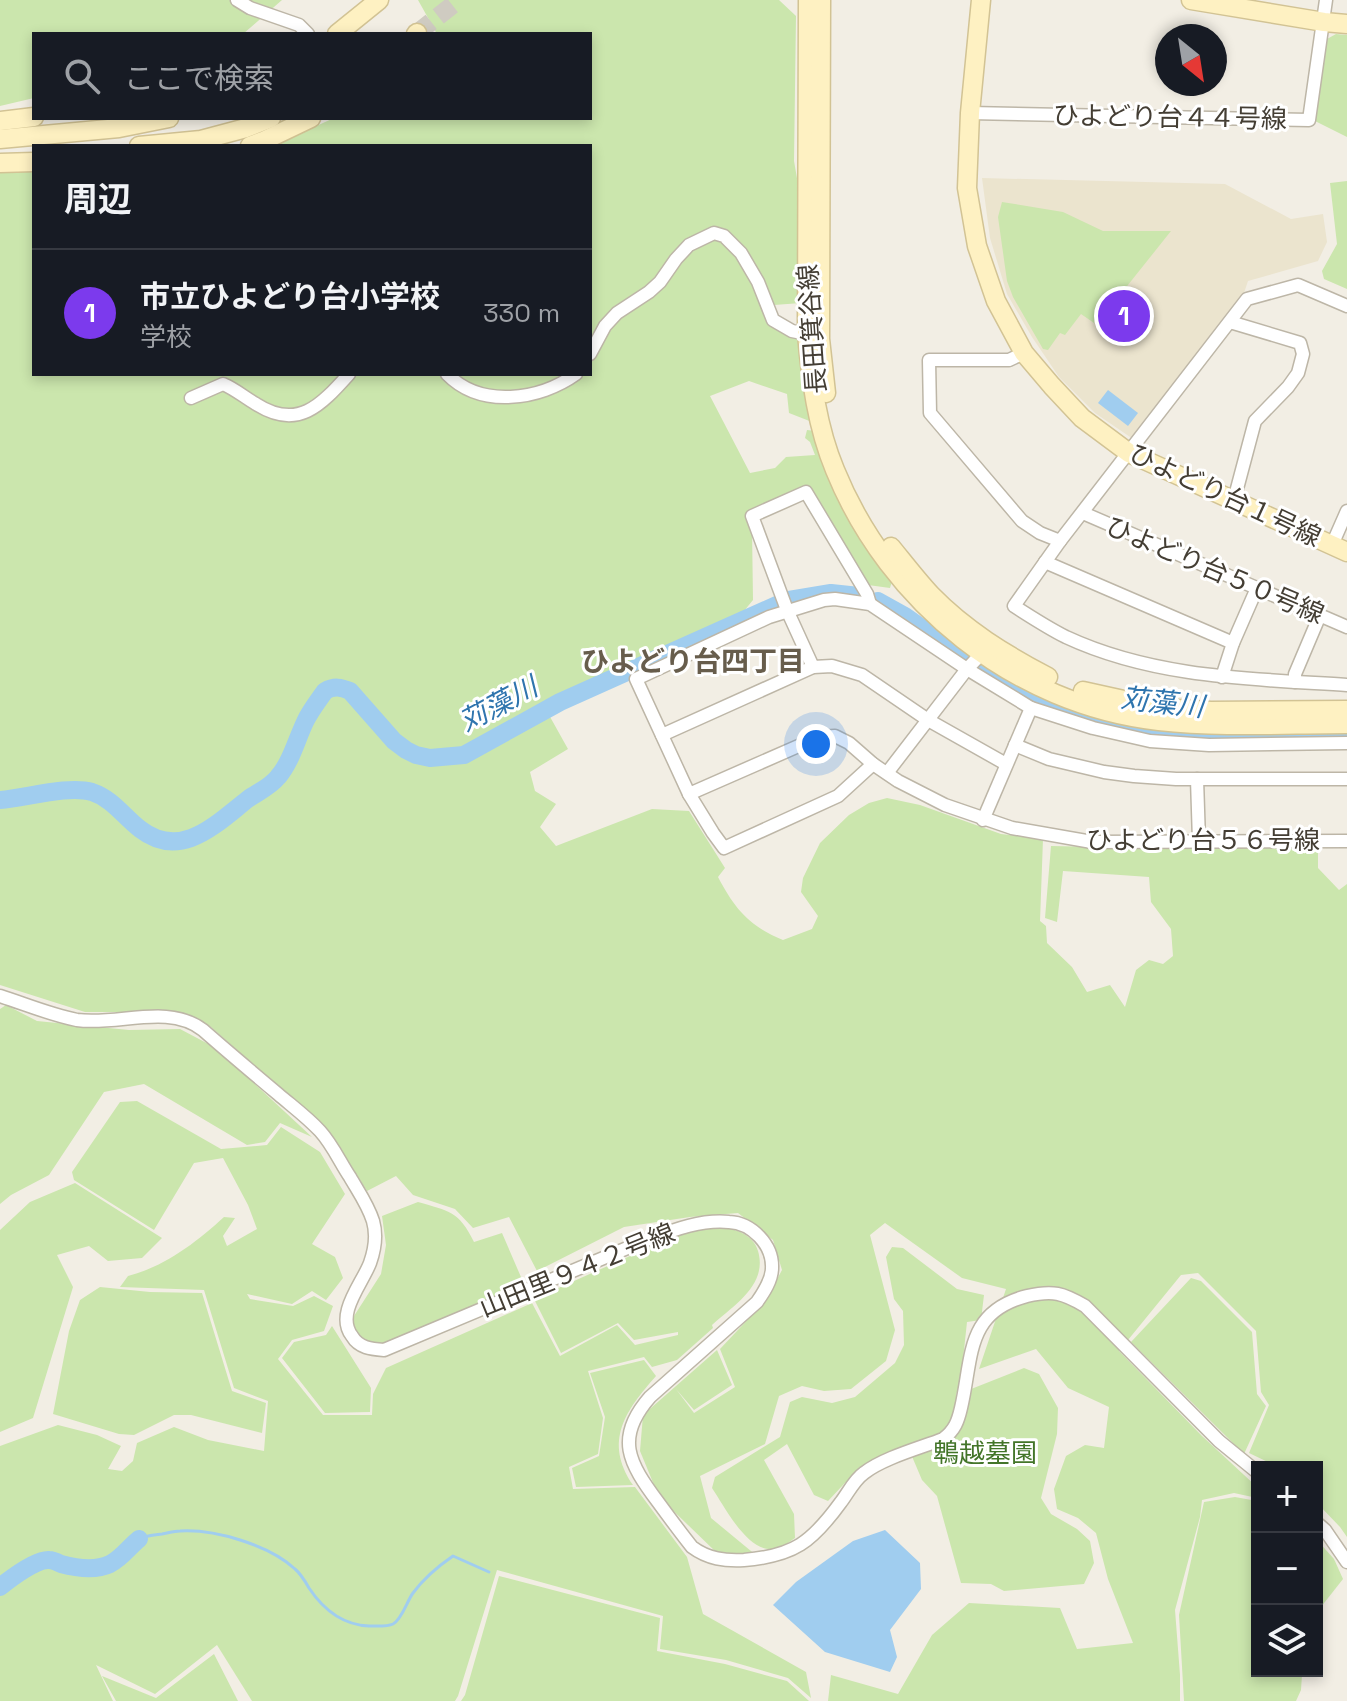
<!DOCTYPE html>
<html lang="ja">
<meta charset="utf-8">
<style>
:root{--surface:#171b24;--page:#242831;--text:#f1f3f6;--muted:#9ea1a6;--line:#363941;--accent:#7c3aed}
body{margin:0;font-family:"Space Grotesk","Noto Sans JP",sans-serif;background:var(--page);color:var(--text)}
.controls{position:absolute;right:24px;bottom:24px;display:grid;overflow:hidden;border-radius:0px;box-shadow:0 4px 12px #0003}
.controls button{width:72px;height:72px;display:grid;place-items:center;padding:0;border:0;border-bottom:2px solid var(--line);background:var(--surface);color:var(--text);font:40px sans-serif}
.compass{position:absolute;left:1155px;top:24px;width:72px;height:72px;border-radius:50%;background:var(--surface);box-shadow:0 4px 12px #0003;rotate:150deg}
.you{position:absolute;left:816px;top:744px;width:28px;height:28px;margin:-20px;border:6px solid #fff;border-radius:50%;background:#1a73e8;box-shadow:0 0 0 12px #1a73e833}
.badge{display:grid;place-items:center;width:52px;height:52px;border-radius:50%;background:var(--accent);color:#fff;font-size:26px;font-weight:700}
.pin{position:absolute;translate:-50% -50%;border:4px solid #fff;box-shadow:0 2px 8px #0006}
.list{margin:0;padding:0;list-style:none}
h2{display:flex;justify-content:space-between;align-items:center;height:104px;margin:0;padding:0 32px;font-size:34px}
h2 small{font-size:26px;font-weight:400;color:var(--muted)}
.list li{display:grid;grid-template-columns:52px 1fr auto;gap:24px;align-items:center;box-sizing:border-box;height:128px;padding:0 32px;border-top:2px solid var(--line)}
.list b{display:block;font-size:30px;white-space:nowrap}
.list p{margin:0;font-size:26px;white-space:nowrap;color:var(--muted)}
.list em{font-size:26px;font-style:normal;color:var(--muted)}
.icon{flex:none;width:44px;height:44px;fill:none;stroke:currentColor;stroke-width:2;stroke-linecap:round;stroke-linejoin:round}
.map{position:relative;flex:none;width:1347px;height:1701px;overflow:hidden}
.search{position:absolute;background:var(--surface);box-shadow:0 4px 12px #0003;left:32px;top:32px;width:560px;height:88px;display:flex;align-items:center;gap:20px;box-sizing:border-box;padding:0 28px;border-radius:0px;color:var(--muted);font-size:30px}
.panel{position:absolute;background:var(--surface);box-shadow:0 4px 12px #0003;left:32px;top:144px;width:560px;height:232px;border-radius:0px}
.map>svg:first-child{display:block}
.education{fill:#ebe4ce}
.green{fill:#cbe6ad}
.water{fill:#a0cdef}
.lines{fill:none;stroke-linecap:round;stroke-linejoin:round}
.stream{stroke:#a0cdef;stroke-width:3}
.river{stroke:#a0cdef;stroke-width:18}
.secondary-tunnel{stroke:#cfcbc1;stroke-width:18;stroke-dasharray:18 9;stroke-linecap:butt}
.street-casing{stroke:#bdb6a7;stroke-width:15}
.secondary-casing{stroke:#d2c394;stroke-width:21}
.street{stroke:#fff;stroke-width:12}
.secondary{stroke:#fef1c2;stroke-width:18}
.labels{text-anchor:middle;dominant-baseline:central;stroke-width:6;stroke-linejoin:round;paint-order:stroke}
.street-label{font-size:26px;fill:#443e34;stroke:#fff}
.park-label{font-size:26px;fill:#437529;stroke:#fff}
.neighbourhood-label{font-size:28px;font-weight:bold;fill:#675d4c;stroke:#fff}
.water-label{font-size:28px;font-style:italic;fill:#2f75ae;stroke:#fff}
</style>
<div class="map">
<svg width="1347" height="1701" viewBox="0 0 1347 1701">
<rect width="100%" height="100%" fill="#f2eee4"/>
<!-- education -->
<path class="education" d="M982,178L1225,184L1291,219L1323,214L1327,242L1318,261L1248,281L1243,296L1133,439L1095,413L1059,377L1032,337L1007,294L990,238Z"/>
<!-- green -->
<g class="green">
<path d="M0,0H282L243,34H34V98L0,106Z"/>
<path d="M418,0H779L796,16L794,161L798,184L801,303L774,305L778,318L800,341L812,422L789,413L787,394L749,381L710,396L750,473L775,468L786,457L815,455L810,442L805,438L807,430L816,431L893,578L890,588L868,585L805,488L750,510L752,529L753,600L744,611L720,627L549,715L568,749L530,772L535,791L556,804L540,827L556,846L652,809L689,811L725,868L718,877C735,909 749,926 783,940L812,929L818,916L801,892L803,878L820,843L849,815L869,803L887,798L920,805L1001,834L1043,839L1040,921L1046,926L1047,943L1072,967L1087,992L1110,985L1125,1007L1136,970L1149,960L1163,964L1173,956L1171,929L1151,902L1149,877L1063,871L1057,922L1045,918L1051,846L1148,848L1245,843L1318,849V868L1339,890L1347,884V1537L1340,1527L1317,1503V1467H1278L1249,1453L1269,1405L1261,1392L1256,1331L1198,1273L1181,1275L1119,1351L1202,1436L1257,1487V1498L1234,1493L1202,1500L1200,1517L1175,1610L1180,1675V1701H828L831,1675L898,1694L932,1635L969,1603L1060,1608L1077,1649L1133,1643L1108,1579L1096,1533L1078,1518L1057,1509L1054,1489L1066,1456L1085,1445L1104,1448L1109,1407L1068,1388L1036,1349L979,1369L1006,1289L962,1278L885,1223L870,1235L895,1330L886,1361L851,1389L824,1391L802,1386L779,1396L765,1444L700,1476L711,1518L757,1556L717,1553L659,1497L640,1451L643,1415L717,1350L732,1385L694,1410L676,1389L694,1413L735,1387L720,1349L766,1300L782,1270L773,1240L738,1213L690,1217L624,1227L537,1271L509,1217L473,1228L455,1209L413,1195L396,1176L367,1191L330,1133L211,1027L175,1012H85L0,985V173L34,171V374H590V146H272L334,118H590V34H437Z"/>
<path d="M1336,34L1347,35V137L1315,121L1327,39Z"/>
<path d="M1347,181V289L1324,279L1322,271L1337,244L1330,183Z"/>
<path d="M1002,202L1063,212L1103,231H1171L1108,310L1106,309L1094,323L1081,314L1065,335L1060,333L1048,350L1043,349L1013,297L1007,281L998,217Z"/>
<path d="M6,1005L37,1021L129,1030L180,1029L216,1048L312,1137L280,1123L265,1142L247,1145L144,1084L104,1092L49,1175L11,1195L0,1204V1009Z"/>
<path d="M137,1101L221,1149L267,1145L281,1127L320,1152L345,1194L312,1244L335,1257L343,1278L326,1300L312,1291L292,1304L247,1294L250,1299L293,1306L314,1296L333,1306L324,1331L292,1340L278,1359L323,1415H372L373,1394L386,1368L532,1303L560,1356L617,1325L635,1345L678,1335V1332L634,1340L618,1323L561,1353L534,1299C562,1286 590,1274 619,1261C648,1248 680,1232 712,1228C729,1226 753,1232 758,1251C768,1285 734,1305 712,1325L713,1328L677,1360L652,1367L644,1357L588,1371L603,1418L598,1454L569,1467L573,1489L635,1487L687,1557L703,1614L806,1672L811,1698L788,1678L726,1660L660,1649L663,1616L497,1570L458,1696L455,1701H252L217,1645L155,1694L96,1665L113,1701H0V1446L58,1425L97,1435L121,1446L108,1469L122,1471L133,1461L137,1443L174,1427L208,1440L264,1451L268,1401L234,1388L204,1290L120,1287L128,1276C164,1267 197,1242 224,1217L235,1218L223,1236L227,1246L257,1229L248,1205L223,1158L194,1163L154,1230L74,1180L72,1172L120,1102Z"/>
<path d="M75,1183L162,1238L142,1258L108,1261L89,1246L57,1255L73,1287L33,1418L0,1432V1230L30,1202Z"/>
<path d="M418,1202C449,1211 459,1211 474,1242L502,1233L524,1284L394,1346L363,1342L354,1330V1316L381,1274L386,1245L382,1216Z"/>
<path d="M892,1247L903,1248L957,1289L984,1295L981,1320L967,1322L961,1378L956,1395L1024,1368L1039,1374L1058,1408L1057,1434L1041,1498L1051,1514L1077,1529L1090,1541L1094,1563L1084,1584L1004,1591L991,1584L961,1583L937,1496L922,1480L908,1447L859,1468L828,1501L814,1495L787,1444L764,1460L794,1514L795,1538C790,1541 784,1547 778,1548C750,1558 725,1507 712,1488L715,1477L780,1437L790,1402L802,1397L832,1403L855,1397L895,1363L904,1345L903,1311L894,1299L886,1257Z"/>
<path d="M1191,1278L1201,1281L1252,1332L1257,1394L1266,1406L1244,1454L1131,1342Z"/>
<path d="M100,1287L150,1292L202,1293L232,1391L266,1403L262,1433L191,1415H174L134,1435L119,1434L53,1414L69,1331L80,1300Z"/>
<path d="M332,1326L371,1388L370,1412L325,1413L282,1358L294,1342L326,1335Z"/>
<path d="M644,1360L656,1376C626,1410 603,1441 633,1485L576,1487L572,1468L599,1456L605,1417L590,1373Z"/>
<path d="M1235,1497L1257,1501V1671H1294L1302,1675L1301,1690L1296,1701H1184L1179,1615L1204,1502Z"/>
<path d="M1317,1540L1334,1559L1343,1579L1317,1612Z"/>
<path d="M499,1576L660,1618L657,1651L725,1664L787,1681L809,1701H461L465,1695Z"/>
<path d="M214,1654L238,1701H116L102,1676L156,1698Z"/>
</g>
<!-- water -->
<g class="water">
<path d="M1108,390L1138,413L1128,426L1098,403Z"/>
<path d="M885,1530L920,1563L921,1589L890,1630L897,1657L890,1672L825,1652L773,1605L796,1582L853,1541Z"/>
</g>
<g class="lines">
<!-- stream -->
<path class="stream" d="M139,1539C147,1535 153,1535 162,1534C168,1533 174,1531 180,1531C215,1529 269,1545 295,1569C301,1574 305,1581 309,1588C323,1609 343,1625 369,1626C375,1626 387,1627 393,1624C402,1619 407,1601 413,1593C424,1578 437,1567 453,1556L489,1572"/>
<!-- river -->
<g class="river">
<path d="M789,600L831,593L859,596"/>
<path d="M878,601L905,616L960,655"/>
<path d="M982,669L1013,688L1058,708L1106,725L1200,736L1347,735"/>
<path d="M0,800C26,798 68,785 92,792C113,799 124,817 140,829C181,861 216,824 248,799C258,792 270,787 278,777C291,762 296,741 305,722C310,711 318,701 325,691C334,686 341,687 350,691L394,741L406,750L416,755L430,758L464,755L560,702L779,604"/>
<path d="M0,1587C10,1579 36,1559 49,1560C53,1560 57,1562 61,1564C76,1568 95,1571 110,1564C122,1558 129,1547 139,1539"/>
</g>
<!-- secondary-tunnel -->
<path class="secondary-tunnel" d="M417,33L459,0"/>
<defs>
<g id="street">
<path d="M237,0L250,8L299,25L308,34"/>
<path d="M970,113L1309,120L1326,0"/>
<path d="M1347,306L1298,285L1247,299L1060,541L1014,606C1031,617 1048,628 1066,637C1154,678 1252,679 1347,685"/>
<path d="M1230,322L1300,343L1303,354L1298,373L1288,387L1255,421L1234,500"/>
<path d="M1024,353L1009,360H929L930,413L1022,521L1040,533L1060,541"/>
<path d="M590,354L605,326L617,313L649,292L660,282L676,259L689,245L714,233L724,236L741,253L758,282L773,320L792,331L807,334"/>
<path d="M447,374C481,409 540,400 576,374"/>
<path d="M191,398L223,384C235,389 244,397 256,404C298,431 321,405 349,374"/>
<path d="M1083,513L1347,627"/>
<path d="M1332,545L1347,511"/>
<path d="M1045,562L1233,643"/>
<path d="M813,667L787,610L752,516L806,492L867,594L870,604"/>
<path d="M1222,677L1233,643L1257,588"/>
<path d="M1295,682V674L1320,615"/>
<path d="M662,735L813,667L832,666L862,675L928,720L1006,764"/>
<path d="M1347,743L1209,745L1150,741L1093,728L1031,708L967,669L870,604L835,599L824,600L769,617L636,679L689,794L819,737L835,736L849,743L873,764L898,781L945,805L1012,828L1092,842L1347,841"/>
<path d="M1015,745L1049,759L1104,772L1134,776L1176,779H1347"/>
<path d="M887,773L967,669L985,650"/>
<path d="M1197,779L1199,841"/>
<path d="M689,794L713,833L724,848L838,796L873,764"/>
<path d="M983,820L1031,708"/>
<path d="M0,996C25,1004 51,1015 77,1020C118,1026 168,1003 203,1030C228,1052 253,1073 278,1094C292,1106 307,1117 320,1131C332,1144 340,1162 350,1177C358,1191 368,1205 373,1221C377,1235 375,1249 370,1263C362,1284 335,1314 352,1336C359,1348 371,1349 384,1350L644,1241C671,1231 700,1219 729,1222C752,1223 773,1245 772,1268C772,1280 764,1292 757,1302L650,1397C614,1438 629,1463 658,1502C669,1517 680,1532 692,1547C708,1559 725,1561 744,1560C794,1556 812,1542 841,1502C848,1493 854,1480 864,1473C883,1458 920,1448 943,1439C955,1430 958,1421 961,1408C973,1357 965,1312 1027,1296C1053,1290 1063,1293 1085,1306L1219,1441L1257,1472"/>
<path d="M1317,1523L1325,1530L1347,1562"/>
</g>
<g id="secondary">
<path d="M808,0L807,334C811,380 817,427 835,470C889,603 1015,705 1159,721C1221,728 1285,724 1347,724"/>
<path d="M821,0L820,339L826,393"/>
<path d="M981,0L970,113L967,188L977,246L996,301L1024,353L1052,386L1082,418L1129,453L1347,552"/>
<path d="M1191,0L1324,22L1347,24"/>
<path d="M337,34L379,0"/>
<path d="M416,34L417,33"/>
<path d="M0,121L34,117"/>
<path d="M0,139L119,128L169,118"/>
<path d="M139,146L201,140L246,128L271,118"/>
<path d="M250,146L263,141L311,118"/>
<path d="M0,163L34,162"/>
<path d="M891,547C904,563 917,580 931,595C965,630 1006,655 1048,677"/>
<path d="M1083,691L1160,708L1211,711L1347,710"/>
</g>
</defs>
<!-- street casing -->
<use href="#street" class="street-casing"/>
<!-- secondary casing -->
<use href="#secondary" class="secondary-casing"/>
<!-- street -->
<use href="#street" class="street"/>
<!-- secondary -->
<use href="#secondary" class="secondary"/>
</g>
<g class="labels">
<!-- street labels -->
<g class="street-label">
<text transform="translate(1170 117) rotate(1)">ひよどり台４４号線</text>
<text transform="translate(812 329) rotate(-94)">長田箕谷線</text>
<text transform="translate(1225 495) rotate(25)">ひよどり台１号線</text>
<text transform="translate(1215 570) rotate(23)">ひよどり台５０号線</text>
<text x="1203" y="840">ひよどり台５６号線</text>
<text transform="translate(577 1270) rotate(-22)">山田里９４２号線</text>
</g>
<!-- park labels -->
<g class="park-label">
<text x="985" y="1453">鵯越墓園</text>
</g>
<!-- neighbourhood labels -->
<g class="neighbourhood-label">
<text x="693" y="661">ひよどり台四丁目</text>
</g>
<!-- water labels -->
<g class="water-label">
<text transform="translate(1162 702) rotate(6)">苅藻川</text>
<text transform="translate(498 704) rotate(-28)">苅藻川</text>
</g>
</g>
</svg>
<div class="controls">
<button>+</button>
<button>−</button>
<button><svg class="icon" aria-label="layers" viewBox="0 0 24 24"><path d="M12 4l9 5-9 5-9-5zM3 14l9 5 9-5"/></svg></button>
</div>
<svg class="compass" viewBox="-18 -18 36 36"><path d="M0-13l5 13h-10z" fill="#e53935"/><path d="M0 13l5-13h-10z" fill="#9ea1a6"/></svg>
<div class="you"></div>
<div class="pin badge" style="left:1124px;top:316px">1</div>
<div class="search"><svg class="icon" aria-label="search" viewBox="0 0 24 24"><circle cx="10" cy="10" r="6"/><path d="M15 15l6 6"/></svg>ここで検索</div>
<section class="panel">
<h2>周辺<small></small></h2>
<ul class="list">
<li><span class="badge">1</span><div><b>市立ひよどり台小学校</b><p>学校</p></div><em>330 m</em></li>
</ul>
</section>
</div>
